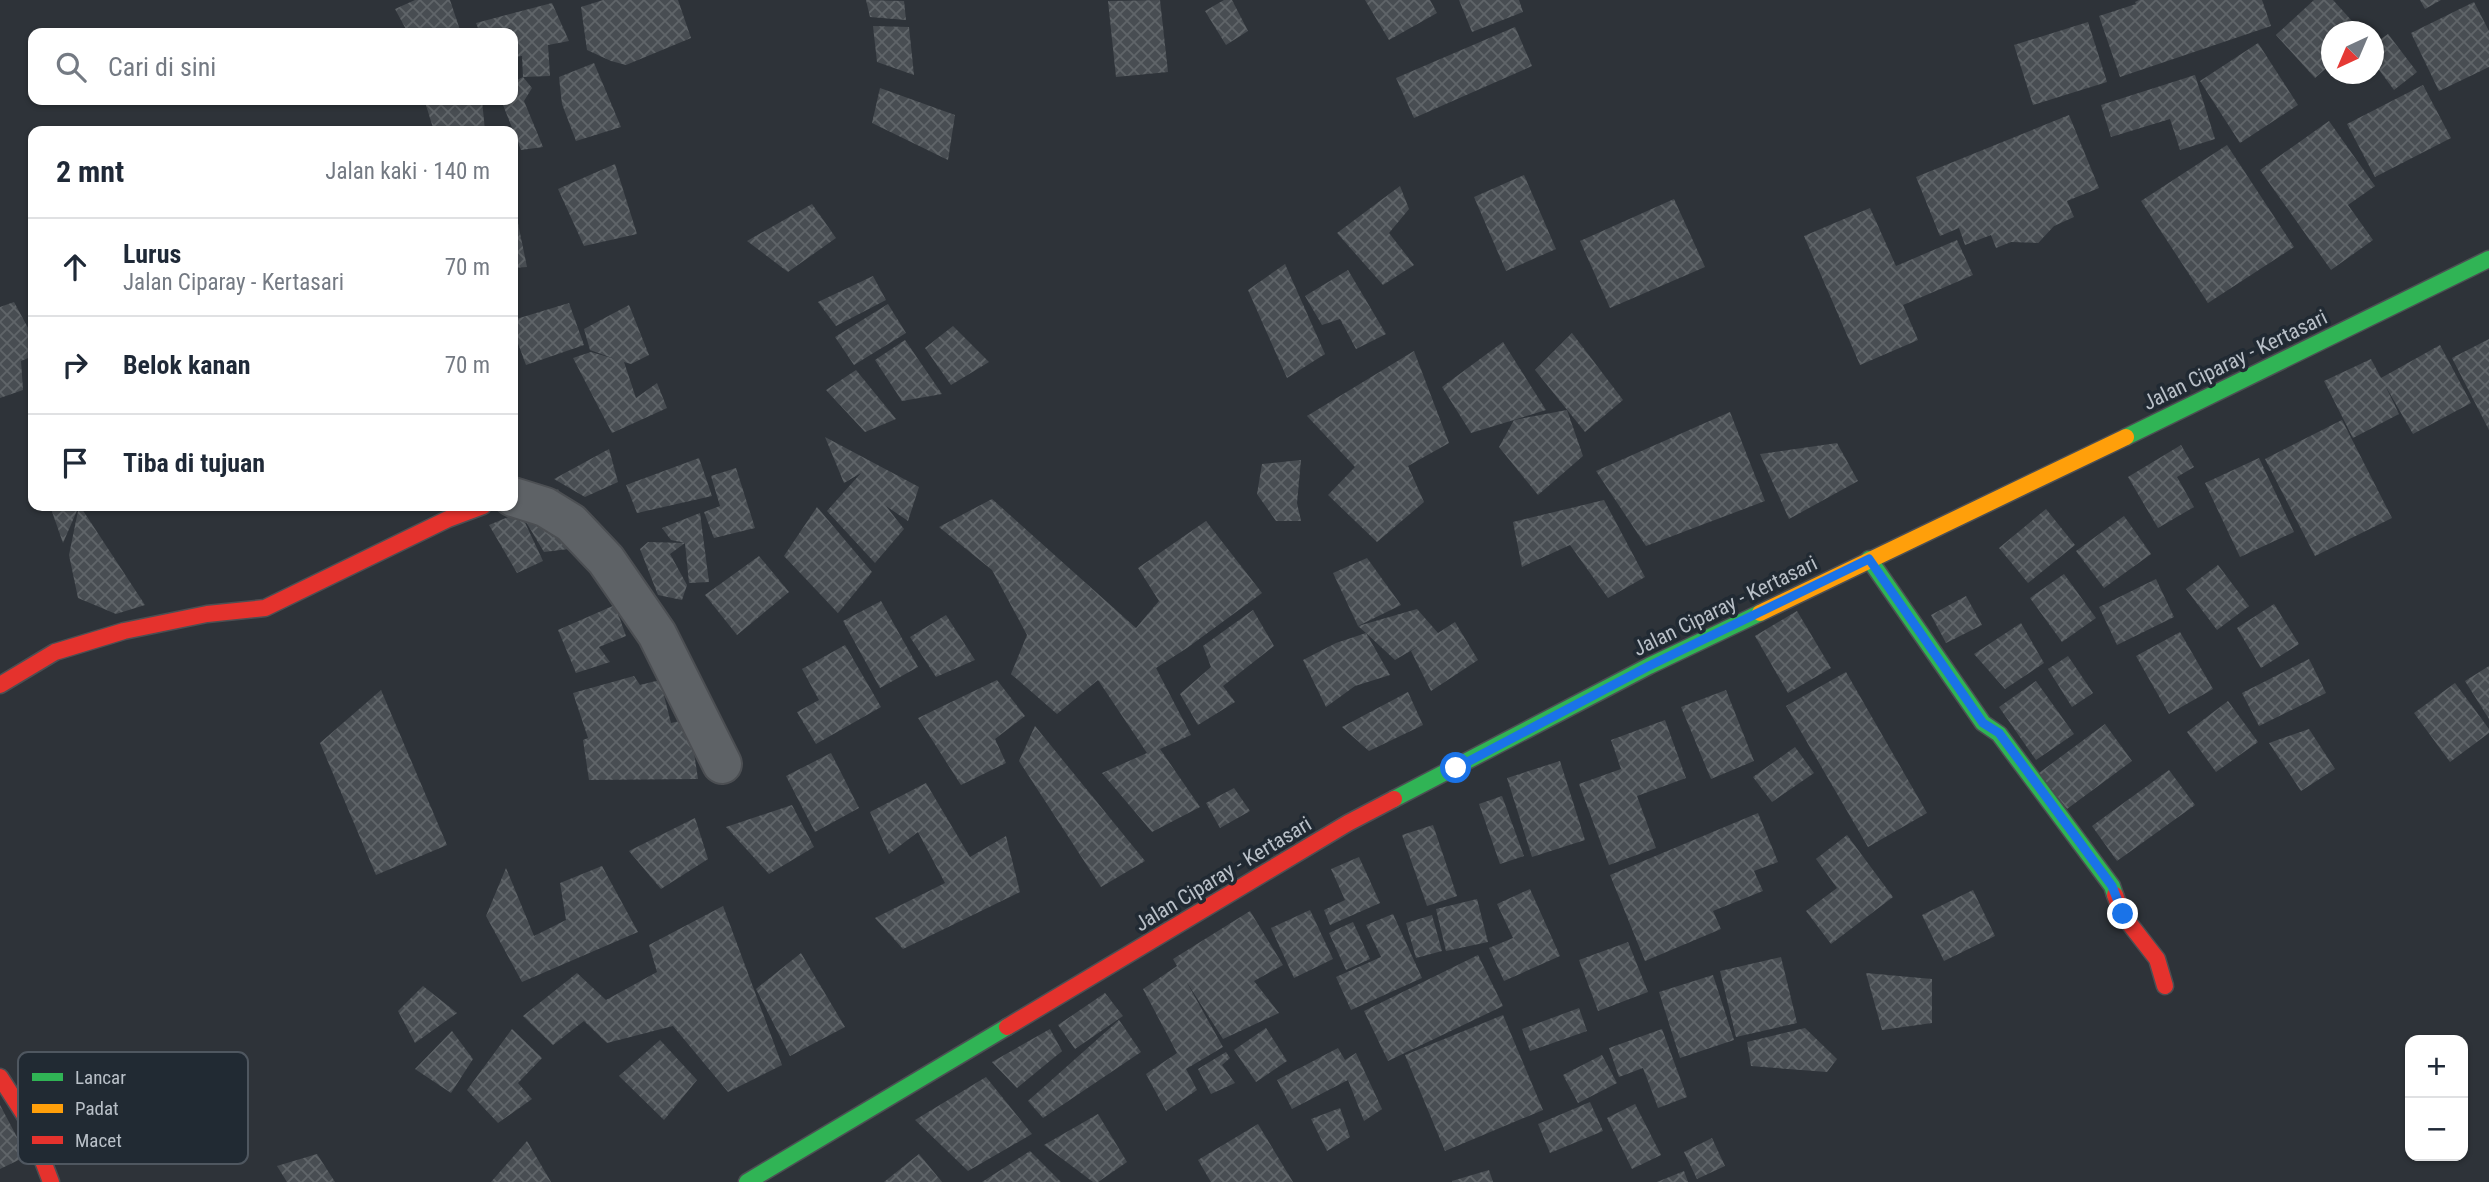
<!DOCTYPE html>
<html lang="id">
<meta charset="utf-8">
<style>
:root{--surface:#fff;--page:#f2f2f3;--text:#1f2937;--muted:#747a83;--line:#e0e1e3}
body{margin:0;font-family:"Roboto Condensed",sans-serif;background:var(--page);color:var(--text)}
.controls{position:absolute;right:21px;bottom:21px;display:grid;overflow:hidden;border-radius:14px;box-shadow:0 2px 5px #0004}
.controls button{width:63px;height:63px;display:grid;place-items:center;padding:0;border:0;border-bottom:2px solid var(--line);background:var(--surface);color:var(--text);font:35px sans-serif}
.compass{position:absolute;left:2321px;top:21px;width:63px;height:63px;border-radius:50%;background:var(--surface);box-shadow:0 2px 5px #0004;rotate:224deg}
.stop{position:absolute;width:21px;height:21px;margin:-16px;border:5px solid #1a73e8;border-radius:50%;background:#fff}
.stop.end{background:#1a73e8;border-color:#fff;box-shadow:0 2px 7px #0008}
.list{margin:0;padding:0;list-style:none}
h2{display:flex;justify-content:space-between;align-items:center;height:91px;margin:0;padding:0 28px;font-size:30px}
h2 small{font-size:23px;font-weight:400;color:var(--muted)}
.list li{display:grid;grid-template-columns:46px 1fr auto;gap:21px;align-items:center;box-sizing:border-box;height:98px;padding:0 28px;border-top:2px solid var(--line)}
.list b{display:block;font-size:26px;white-space:nowrap}
.list p{margin:0;font-size:23px;white-space:nowrap;color:var(--muted)}
.list em{font-size:23px;font-style:normal;color:var(--muted)}
.icon{flex:none;width:38px;height:38px;fill:none;stroke:currentColor;stroke-width:2;stroke-linecap:round;stroke-linejoin:round}
.map{position:relative;flex:none;width:2489px;height:1182px;overflow:hidden}
.search{position:absolute;background:var(--surface);box-shadow:0 2px 5px #0004;left:28px;top:28px;width:490px;height:77px;display:flex;align-items:center;gap:18px;box-sizing:border-box;padding:0 24px;border-radius:14px;color:var(--muted);font-size:26px}
.panel{position:absolute;background:var(--surface);box-shadow:0 2px 5px #0004;left:28px;top:126px;width:490px;height:385px;border-radius:14px}
.map>svg:first-child{display:block}
.building{fill:url(#building-cross-hatch)}
.lines{fill:none;stroke-linecap:round;stroke-linejoin:round}
.street-casing{stroke:#4c4f53;stroke-width:42}
.fast-casing{stroke:#4c4f53;stroke-width:19}
.slow-casing{stroke:#4c4f53;stroke-width:19}
.jam-casing{stroke:#4c4f53;stroke-width:19}
.street{stroke:#5e6266;stroke-width:38}
.fast{stroke:#30b455;stroke-width:16}
.slow{stroke:#ff9f0a;stroke-width:16}
.jam{stroke:#e5322d;stroke-width:16}
.route{stroke:#1a73e8;stroke-width:9}
.labels{text-anchor:middle;dominant-baseline:central;stroke-width:7;stroke-linejoin:round;paint-order:stroke}
.street-label{font-size:21px;fill:#b9c0c8;stroke:#212a33}
.key{fill:#212a33;stroke:#4f5760;stroke-width:2}
.key-label{font-size:19px;fill:#b9c0c8}
</style>
<div class="map">
<svg width="2489" height="1182" viewBox="0 0 2489 1182">
<defs>
<pattern id="building-cross-hatch" width="8" height="8" patternUnits="userSpaceOnUse" patternTransform="scale(1.75)"><rect width="8" height="8" fill="#484d52"/><path d="M0 0l8 8M0 8l8-8" fill="none" stroke="#606569"/></pattern>
</defs>
<rect width="100%" height="100%" fill="#2e3339"/>
<!-- building -->
<g class="building">
<path d="M415,0H450L461,33H408L395,9Z"/>
<path d="M603,0H678L691,38L626,65L611,61L587,50L581,7Z"/>
<path d="M866,0L904,1L906,20L870,17Z"/>
<path d="M1160,0L1168,72L1116,77L1108,1Z"/>
<path d="M1224,0H1232L1248,31L1226,45L1205,11Z"/>
<path d="M1365,0H1430L1437,13L1389,40Z"/>
<path d="M1459,0H1519L1523,12L1472,32Z"/>
<path d="M2139,0H2262L2271,26L2120,77L2099,16L2136,4L2135,2Z"/>
<path d="M2314,0H2333L2362,32H2332V63L2315,78L2276,35Z"/>
<path d="M2420,0H2441L2425,9Z"/>
<path d="M2474,2L2489,31V67L2439,91L2411,33Z"/>
<path d="M552,3L569,41L548,45L550,76L523,77L522,56L513,57V33H480L476,23Z"/>
<path d="M2088,22L2107,82L2033,105L2014,45Z"/>
<path d="M873,26L909,27L914,75L877,62Z"/>
<path d="M1515,27L1532,66L1414,118L1396,78Z"/>
<path d="M2388,34L2417,72L2394,90L2374,63V44Z"/>
<path d="M2258,43L2298,105L2240,143L2200,81Z"/>
<path d="M594,63L621,127L576,141L562,104L559,77Z"/>
<path d="M2195,75L2215,139L2180,150L2170,119L2111,137L2101,105Z"/>
<path d="M523,77L532,88L524,101L543,147L521,150L501,100H513V82Z"/>
<path d="M2423,85L2451,138L2375,177L2347,124Z"/>
<path d="M880,88L955,115L948,160L872,123Z"/>
<path d="M434,100H482L485,131H434L425,102Z"/>
<path d="M2069,115L2099,188L2067,201L2074,217L2054,226L2038,243L2011,242L1996,248L1991,235L1965,245L1959,228L1940,236L1916,177Z"/>
<path d="M2329,121L2375,186L2348,205L2373,240L2331,270L2260,170Z"/>
<path d="M2227,145L2294,247L2208,303L2141,201Z"/>
<path d="M615,164L637,234L584,246L558,189Z"/>
<path d="M1524,175L1556,249L1506,271L1474,197Z"/>
<path d="M1400,186L1409,209L1389,233L1414,265L1383,285L1337,233Z"/>
<path d="M1674,199L1705,267L1610,308L1580,241Z"/>
<path d="M513,204H514L527,267L513,268Z"/>
<path d="M812,204L836,238L788,272L747,241Z"/>
<path d="M1870,208L1896,266L1957,240L1973,275L1903,305L1918,340L1860,365L1804,236Z"/>
<path d="M1285,264L1325,354L1287,378L1248,290Z"/>
<path d="M1348,270L1386,334L1356,349L1340,319L1322,325L1305,296Z"/>
<path d="M873,276L886,300L836,326L818,302Z"/>
<path d="M14,302L33,337V356L21,361L23,390L0,398V307Z"/>
<path d="M569,303L584,345L526,365L513,330V320Z"/>
<path d="M888,304L906,333L854,365L835,337Z"/>
<path d="M629,305L649,355L631,364L624,362L636,398L657,383L667,408L612,433L573,358L591,352L615,359L590,350L584,329Z"/>
<path d="M953,326L989,362L951,385L925,348Z"/>
<path d="M1572,333L1623,400L1585,432L1535,370Z"/>
<path d="M2489,339V430L2452,358Z"/>
<path d="M905,340L942,394L902,401L875,360Z"/>
<path d="M1503,342L1546,410L1471,433L1442,387Z"/>
<path d="M2440,345L2471,403L2413,434L2385,385L2399,414L2353,438L2324,381L2371,359L2381,378Z"/>
<path d="M1414,351L1449,443L1408,466L1424,502L1377,542L1328,495L1355,467L1307,416Z"/>
<path d="M856,370L896,419L865,432L826,390Z"/>
<path d="M1567,410L1583,456L1538,495L1499,447L1514,420Z"/>
<path d="M1730,412L1765,501L1646,546L1596,471Z"/>
<path d="M2342,420L2392,518L2315,556L2265,459Z"/>
<path d="M825,437L919,487L908,521L886,506L904,529L875,563L827,511L861,473L844,483Z"/>
<path d="M1837,443L1858,481L1789,519L1760,454Z"/>
<path d="M2181,445L2194,467L2177,477L2194,507L2158,528L2128,477Z"/>
<path d="M609,449L618,482L585,497L554,479Z"/>
<path d="M699,458L712,496L637,513L626,485Z"/>
<path d="M2259,458L2294,532L2240,557L2205,483Z"/>
<path d="M1301,460L1297,503L1301,521H1276L1257,494L1262,464Z"/>
<path d="M736,468L755,528L714,538L704,512L720,506L711,476Z"/>
<path d="M558,489L577,548L544,552L520,512Z"/>
<path d="M992,499L1136,628L1159,601L1138,568L1206,521L1262,593L1187,648L1156,668L1191,735L1160,749L1200,807L1152,832L1102,773L1147,753L1098,680L1057,714L1011,674L1027,635L992,570L939,527Z"/>
<path d="M1604,500L1645,577L1608,598L1570,545L1522,567L1513,522Z"/>
<path d="M50,506H79L63,543Z"/>
<path d="M79,506H80L145,605L116,614L78,598L69,555Z"/>
<path d="M817,507L872,572L838,613L784,556Z"/>
<path d="M2046,509L2075,545L2028,583L1999,548Z"/>
<path d="M520,512L543,561L517,573L489,525Z"/>
<path d="M700,513L709,582L689,583L685,543L670,554L687,585L682,600L658,595L640,549L648,542L685,543L671,540L662,528Z"/>
<path d="M2124,516L2151,554L2104,588L2076,551Z"/>
<path d="M759,556L789,592L737,635L705,595Z"/>
<path d="M1367,558L1401,605L1358,626L1333,573Z"/>
<path d="M2218,565L2249,606L2217,630L2186,589Z"/>
<path d="M2064,574L2096,618L2062,642L2030,598Z"/>
<path d="M2156,579L2174,617L2117,645L2099,607Z"/>
<path d="M1966,596L1982,625L1946,643L1931,615Z"/>
<path d="M881,601L918,667L880,688L843,621Z"/>
<path d="M2274,604L2299,644L2261,668L2237,628Z"/>
<path d="M615,605L626,636L599,647L610,662L576,673L558,630Z"/>
<path d="M1417,609L1438,633L1455,622L1478,660L1431,691L1411,651L1422,644L1395,660L1366,633L1390,675L1355,686L1326,707L1303,660L1336,643L1366,633L1358,626Z"/>
<path d="M1253,610L1274,646L1223,686L1235,702L1198,725L1180,694L1211,667L1203,646Z"/>
<path d="M1797,611L1831,668L1788,693L1755,636Z"/>
<path d="M946,615L975,660L936,677L910,637Z"/>
<path d="M2021,623L2044,663L2005,689L1974,654Z"/>
<path d="M2180,632L2213,689L2169,714L2136,656Z"/>
<path d="M845,645L881,707L816,744L797,712L819,700L802,669Z"/>
<path d="M2068,656L2093,693L2072,707L2048,669Z"/>
<path d="M2309,659L2326,693L2259,726L2242,693Z"/>
<path d="M2489,666V719L2465,681Z"/>
<path d="M1846,672L1927,813L1868,847L1786,706Z"/>
<path d="M634,676L640,685L660,680L671,723L689,719L698,779L589,780L583,740L588,738L573,693Z"/>
<path d="M997,680L1025,716L995,739L1006,763L961,785L918,718Z"/>
<path d="M2036,681L2074,734L2036,760L1999,707Z"/>
<path d="M2455,683L2489,729V733L2450,762L2414,713Z"/>
<path d="M381,690L447,845L376,875L320,743Z"/>
<path d="M1726,690L1754,761L1711,779L1681,707Z"/>
<path d="M1408,692L1423,725L1369,751L1342,727Z"/>
<path d="M2228,701L2258,742L2216,772L2187,732Z"/>
<path d="M1665,720L1686,778L1637,796L1656,848L1609,865L1579,784L1621,769L1611,740Z"/>
<path d="M2105,724L2132,761L2067,809L2039,773Z"/>
<path d="M1035,726L1145,861L1101,887L1019,761Z"/>
<path d="M2309,729L2335,769L2301,791L2269,743Z"/>
<path d="M1795,747L1814,773L1772,802L1753,777Z"/>
<path d="M831,753L859,808L815,832L786,776Z"/>
<path d="M1560,761L1585,840L1532,857L1507,778Z"/>
<path d="M2169,770L2195,805L2117,861L2092,826Z"/>
<path d="M926,783L970,857L1006,836L1020,892L903,949L875,918L945,883L918,832L889,854L870,812Z"/>
<path d="M1234,788L1250,811L1220,828L1206,803Z"/>
<path d="M1502,796L1524,856L1500,864L1479,804Z"/>
<path d="M792,805L814,847L769,874L726,827Z"/>
<path d="M1758,813L1778,862L1754,871L1763,891L1713,911L1721,929L1645,961L1610,875Z"/>
<path d="M695,818L708,859L661,889L629,851Z"/>
<path d="M1433,825L1457,896L1427,906L1402,835Z"/>
<path d="M1847,835L1893,897L1831,944L1806,911L1837,888L1816,859Z"/>
<path d="M1359,857L1380,903L1330,925L1324,910L1345,900L1331,869Z"/>
<path d="M602,866L638,932L522,982L486,916L506,868L534,936L566,920L560,883Z"/>
<path d="M1530,889L1560,956L1504,981L1489,948L1513,938L1497,904Z"/>
<path d="M1973,890L1995,936L1944,961L1922,915Z"/>
<path d="M1477,899L1488,942L1446,951L1436,909Z"/>
<path d="M723,906L782,1065L728,1092L673,1026L607,1043L584,1021L553,1045L523,1016L577,973L606,1000L657,972L649,945Z"/>
<path d="M1310,910L1333,959L1294,978L1271,928Z"/>
<path d="M1250,911L1283,965L1254,981L1279,1013L1223,1039L1186,981L1223,1047L1186,1069L1197,1090L1166,1111L1146,1074L1177,1053L1143,989L1177,966L1173,959Z"/>
<path d="M1393,914L1422,978L1351,1010L1336,977L1381,957L1366,925Z"/>
<path d="M1432,915L1442,951L1416,958L1406,923Z"/>
<path d="M1353,922L1370,959L1346,970L1329,933Z"/>
<path d="M1628,942L1648,992L1598,1011L1579,960Z"/>
<path d="M801,953L845,1027L790,1056L756,989Z"/>
<path d="M1478,955L1503,1006L1388,1061L1364,1011Z"/>
<path d="M1781,957L1797,1023L1736,1037L1720,971Z"/>
<path d="M1866,973L1932,979V1023L1882,1030Z"/>
<path d="M1713,975L1734,1040L1680,1058L1659,992Z"/>
<path d="M423,986L457,1013L415,1043L398,1011Z"/>
<path d="M1105,993L1123,1016L1075,1049L1058,1025Z"/>
<path d="M1579,1008L1587,1031L1530,1051L1522,1029Z"/>
<path d="M1503,1015L1543,1110L1445,1151L1405,1055Z"/>
<path d="M1119,1020L1141,1052L1043,1118L1028,1101Z"/>
<path d="M1266,1028L1287,1061L1256,1082L1234,1050Z"/>
<path d="M1805,1028L1837,1059L1827,1072L1751,1066L1747,1042Z"/>
<path d="M512,1029L542,1058L518,1083L532,1099L498,1123L467,1090Z"/>
<path d="M1050,1029L1062,1051L1017,1088L992,1062Z"/>
<path d="M1662,1029L1687,1097L1658,1108L1643,1068L1619,1077L1609,1048Z"/>
<path d="M452,1031L473,1059L451,1093L415,1069Z"/>
<path d="M660,1040L697,1080L664,1120L619,1076Z"/>
<path d="M1338,1048L1345,1060L1356,1053L1382,1109L1364,1121L1348,1080L1292,1109L1277,1080Z"/>
<path d="M1226,1052L1230,1058L1222,1065L1235,1083L1211,1094L1198,1069Z"/>
<path d="M1602,1055L1617,1083L1578,1103L1563,1075Z"/>
<path d="M986,1077L1032,1134L968,1171L915,1120Z"/>
<path d="M1590,1102L1603,1131L1550,1153L1538,1124Z"/>
<path d="M1635,1104L1661,1155L1632,1169L1607,1118Z"/>
<path d="M0,1105L27,1156L0,1169Z"/>
<path d="M1340,1108L1350,1137L1327,1151L1311,1119Z"/>
<path d="M1098,1114L1127,1162L1098,1182H1093L1044,1145Z"/>
<path d="M1258,1124L1293,1182H1211L1198,1160Z"/>
<path d="M1712,1138L1725,1166L1697,1179L1684,1152Z"/>
<path d="M527,1141L551,1182H491Z"/>
<path d="M1030,1151L1061,1182H982Z"/>
<path d="M317,1154L335,1182H287L277,1166Z"/>
<path d="M919,1154L942,1182H884Z"/>
<path d="M1489,1170L1493,1182H1452V1181Z"/>
<path d="M1684,1171L1688,1182H1657Z"/>
</g>
<g class="lines">
<defs>
<path id="street" d="M513,497L545,507L571,523L606,560L657,634L722,764"/>
<g id="fast">
<path d="M2126,437L2489,259"/>
<path d="M1869,559L1983,723L1999,734L2112,886L2115,895"/>
<path d="M1394,799L1649,666L1760,613"/>
<path d="M747,1182L1007,1027"/>
</g>
<path id="slow" d="M1760,613L2126,437"/>
<g id="jam">
<path d="M0,685L55,652L124,631L207,614L265,608L448,519L483,506"/>
<path d="M2115,895L2122,914L2157,959L2165,986"/>
<path d="M1007,1027L1348,823L1394,799"/>
<path d="M0,1077L27,1119L51,1182"/>
</g>
</defs>
<!-- street casing -->
<use href="#street" class="street-casing"/>
<!-- fast casing -->
<use href="#fast" class="fast-casing"/>
<!-- slow casing -->
<use href="#slow" class="slow-casing"/>
<!-- jam casing -->
<use href="#jam" class="jam-casing"/>
<!-- street -->
<use href="#street" class="street"/>
<!-- fast -->
<use href="#fast" class="fast"/>
<!-- slow -->
<use href="#slow" class="slow"/>
<!-- jam -->
<use href="#jam" class="jam"/>
</g>
<g class="lines">
<!-- route -->
<path class="route" d="M1456,768L1649,666L1869,559L1983,723L1999,733L2112,886L2123,914"/>
</g>
<g class="labels">
<!-- street labels -->
<g class="street-label">
<text transform="translate(2235 360) rotate(-26)">Jalan Ciparay - Kertasari</text>
<text transform="translate(1725 606) rotate(-26)">Jalan Ciparay - Kertasari</text>
<text transform="translate(1223 874) rotate(-31)">Jalan Ciparay - Kertasari</text>
</g>
</g>
<!-- legend -->
<rect x="18" y="1052" width="230" height="112" rx="10" class="key"/>
<rect x="32" y="1073" width="31" height="8" fill="#30b455"/>
<rect x="32" y="1104" width="31" height="9" fill="#ff9f0a"/>
<rect x="32" y="1136" width="31" height="8" fill="#e5322d"/>
<g class="key-label">
<text x="75" y="1084">Lancar</text>
<text x="75" y="1115">Padat</text>
<text x="75" y="1147">Macet</text>
</g>
</svg>
<div class="controls">
<button>+</button>
<button>−</button>
</div>
<svg class="compass" viewBox="-18 -18 36 36"><path d="M0-13l5 13h-10z" fill="#e53935"/><path d="M0 13l5-13h-10z" fill="#747a83"/></svg>
<div class="stop" style="left:1456px;top:768px"></div>
<div class="stop end" style="left:2123px;top:914px"></div>
<div class="search"><svg class="icon" aria-label="search" viewBox="0 0 24 24"><circle cx="10" cy="10" r="6"/><path d="M15 15l6 6"/></svg>Cari di sini</div>
<section class="panel">
<h2>2 mnt<small>Jalan kaki · 140 m</small></h2>
<ul class="list">
<li><svg class="icon" aria-label="ahead" viewBox="0 0 24 24"><path d="M12 20V5M6 11l6-6 6 6"/></svg><div><b>Lurus</b><p>Jalan Ciparay - Kertasari</p></div><em>70 m</em></li>
<li><svg class="icon" aria-label="right" viewBox="0 0 24 24"><path d="M7 20v-9h11M14 6l5 5-5 5"/></svg><div><b>Belok kanan</b></div><em>70 m</em></li>
<li><svg class="icon" aria-label="arrive" viewBox="0 0 24 24"><path d="M6 21V4h12l-3 4 3 4H6"/></svg><div><b>Tiba di tujuan</b></div></li>
</ul>
</section>
</div>
